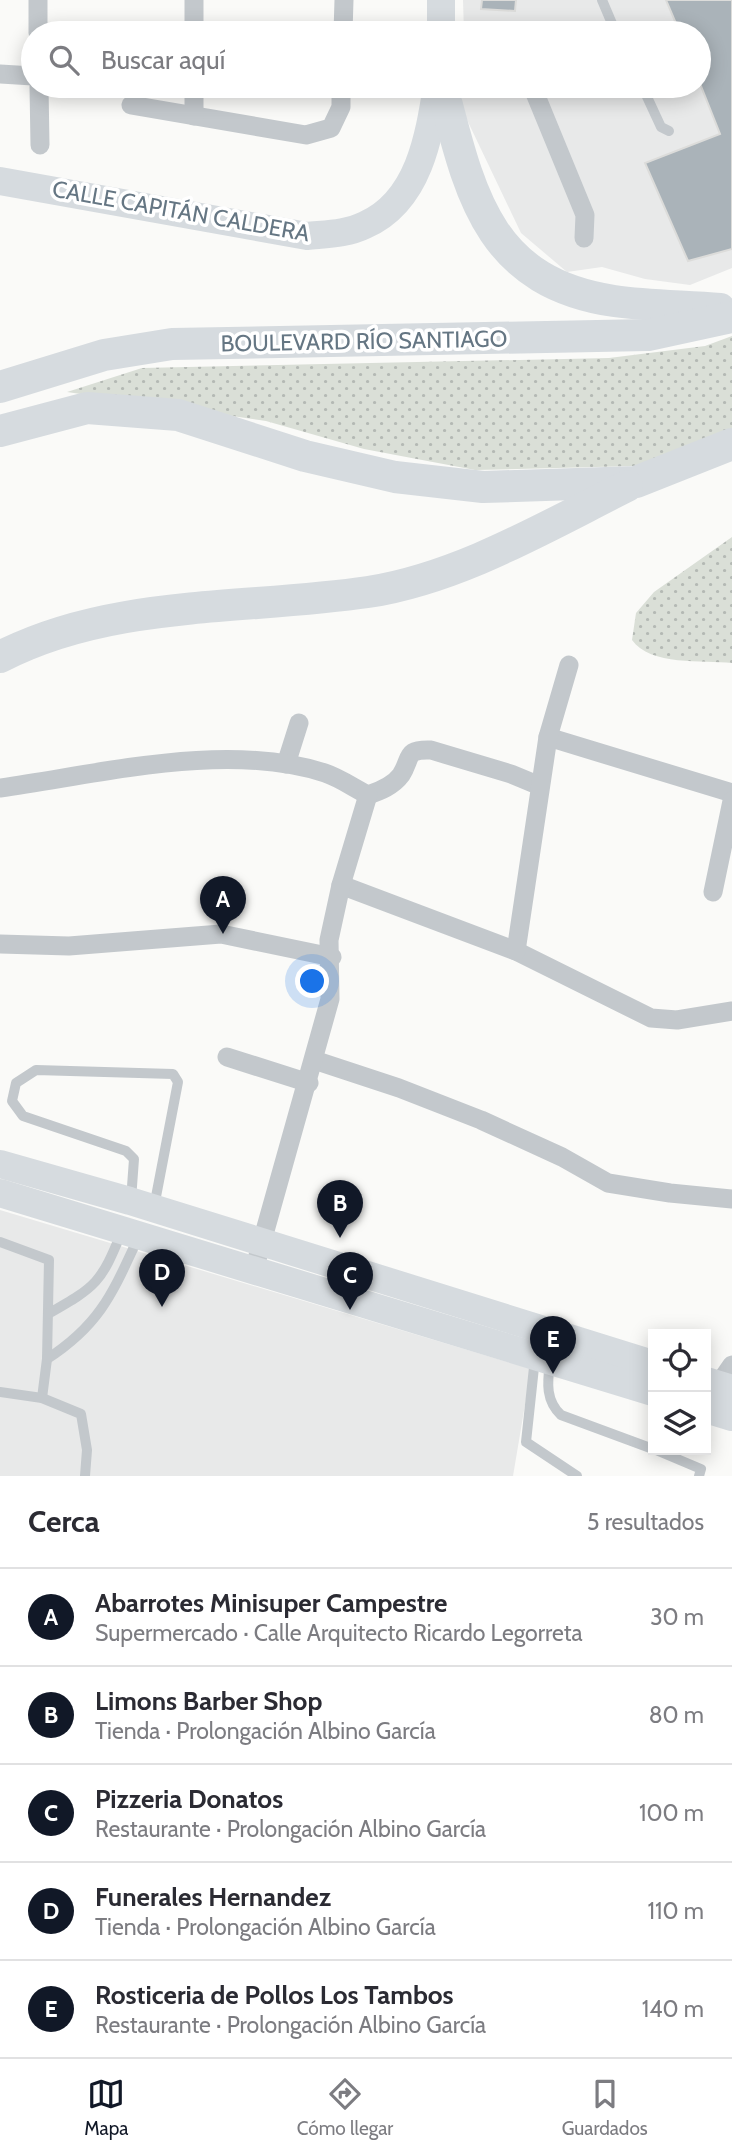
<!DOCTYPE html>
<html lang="es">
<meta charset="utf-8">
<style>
:root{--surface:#fff;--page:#f7f7f7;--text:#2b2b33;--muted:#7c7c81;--line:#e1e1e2;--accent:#111827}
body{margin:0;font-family:Cabin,sans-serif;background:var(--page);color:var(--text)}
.controls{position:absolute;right:21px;bottom:21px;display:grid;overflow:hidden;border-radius:0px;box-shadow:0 4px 18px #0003}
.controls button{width:63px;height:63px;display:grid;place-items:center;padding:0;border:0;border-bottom:2px solid var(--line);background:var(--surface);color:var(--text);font:35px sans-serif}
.you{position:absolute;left:313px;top:982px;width:24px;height:24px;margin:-18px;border:5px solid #fff;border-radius:50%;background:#1a73e8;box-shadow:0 0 0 10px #1a73e833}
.badge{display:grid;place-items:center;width:46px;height:46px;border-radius:50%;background:var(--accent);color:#fff;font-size:23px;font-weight:700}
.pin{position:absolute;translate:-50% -58px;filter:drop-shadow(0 2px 4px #0008)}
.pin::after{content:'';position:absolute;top:37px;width:24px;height:21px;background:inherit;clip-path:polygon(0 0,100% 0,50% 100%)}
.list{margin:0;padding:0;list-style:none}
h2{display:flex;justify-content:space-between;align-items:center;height:91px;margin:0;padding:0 28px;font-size:30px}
h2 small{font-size:23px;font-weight:400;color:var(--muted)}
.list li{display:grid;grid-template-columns:46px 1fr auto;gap:21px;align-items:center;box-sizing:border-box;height:98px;padding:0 28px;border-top:2px solid var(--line)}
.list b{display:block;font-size:26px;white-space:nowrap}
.list p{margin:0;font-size:23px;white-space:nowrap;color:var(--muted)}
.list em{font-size:23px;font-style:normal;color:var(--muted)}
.icon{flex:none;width:38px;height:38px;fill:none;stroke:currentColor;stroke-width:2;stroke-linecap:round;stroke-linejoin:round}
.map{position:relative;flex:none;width:732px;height:1476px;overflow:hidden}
.search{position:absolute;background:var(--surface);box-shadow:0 4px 18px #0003;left:21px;right:21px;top:21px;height:77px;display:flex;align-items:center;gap:18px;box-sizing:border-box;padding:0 24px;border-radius:38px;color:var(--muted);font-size:26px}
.sheet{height:581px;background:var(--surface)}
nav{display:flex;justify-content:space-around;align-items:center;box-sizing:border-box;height:98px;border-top:2px solid var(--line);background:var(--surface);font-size:19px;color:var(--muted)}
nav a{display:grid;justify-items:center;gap:4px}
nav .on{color:var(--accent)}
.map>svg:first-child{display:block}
.built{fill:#e8e9e9}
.grass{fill:url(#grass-dots)}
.building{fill:#aab3b9;stroke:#dcdcda;stroke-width:2}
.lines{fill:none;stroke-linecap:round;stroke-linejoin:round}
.service{stroke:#c3c8cc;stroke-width:10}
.minor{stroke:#c3c8cc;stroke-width:19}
.secondary{stroke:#d6dbdf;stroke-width:28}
.primary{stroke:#d6dbdf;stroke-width:32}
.labels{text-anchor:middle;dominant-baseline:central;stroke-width:7;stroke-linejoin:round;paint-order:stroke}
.street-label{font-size:23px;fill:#657683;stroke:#fff}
</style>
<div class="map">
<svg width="732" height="1476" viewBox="0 0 732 1476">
<defs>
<pattern id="grass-dots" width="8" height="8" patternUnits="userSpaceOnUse" patternTransform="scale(1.75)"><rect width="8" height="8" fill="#dadfd7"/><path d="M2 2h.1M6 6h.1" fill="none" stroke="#b4b9b4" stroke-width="1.8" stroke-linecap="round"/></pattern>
</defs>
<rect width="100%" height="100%" fill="#fafaf8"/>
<!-- built -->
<g class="built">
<path d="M463,0H732V268L690,285L645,279L602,267L567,272L521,233L459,103L470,86H699V33H464Z"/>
<path d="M0,1210L531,1369L513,1476H0Z"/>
</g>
<!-- grass -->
<g class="grass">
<path d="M732,336V431L635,466L475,470L364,449L266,421L67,392L142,368L609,358L705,346Z"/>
<path d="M732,537V663C703,660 650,666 632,640L636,613L654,592Z"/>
</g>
<!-- building -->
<g class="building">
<path d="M482,0H516L515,11L481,9Z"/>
<path d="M666,0H732V249L688,261L645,163L720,134L699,81V33H680Z"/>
</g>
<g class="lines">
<!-- service -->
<g class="service">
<path d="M602,0L616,33"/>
<path d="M642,86L661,127L669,131"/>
<path d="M131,1200L134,1159L126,1151L23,1116L12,1101L16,1083L36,1070L173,1074L178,1082L154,1207"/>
<path d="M0,1242L49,1260L47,1359L42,1398"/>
<path d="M48,1314C97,1286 101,1283 122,1231"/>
<path d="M535,1358L526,1442L577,1476"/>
<path d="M47,1359C101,1324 113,1292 139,1236"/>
<path d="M550,1364C547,1383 546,1401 561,1415L653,1449"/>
<path d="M0,1392L42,1398L81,1414L87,1450L85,1476"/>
<path d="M656,1450L701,1469L699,1476"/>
</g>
<!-- minor -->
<g class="minor">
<path d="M38,0V33"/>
<path d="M194,33V0"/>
<path d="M343,33L344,0"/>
<path d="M0,74L33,76"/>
<path d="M39,86L40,145"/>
<path d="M532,86L585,215L584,238"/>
<path d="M131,105L306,135L331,128L341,107V86"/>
<path d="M194,116V86"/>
<path d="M548,737L732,793"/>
<path d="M286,764L299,723"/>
<path d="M0,788C101,774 226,741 325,773C340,778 354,788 368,795C380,791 393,786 401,775C412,758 404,749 431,750L511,774L540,786"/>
<path d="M341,885L516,951L651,1018L677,1020L732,1011"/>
<path d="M713,892L732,801"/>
<path d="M0,944L69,946L221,934L332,957"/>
<path d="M516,951L548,737L569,665"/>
<path d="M227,1057L309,1083"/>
<path d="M314,1060L399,1088L481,1120L562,1157L608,1183L670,1193L732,1199"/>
<path d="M254,1270L330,999L329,940L341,885L368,795"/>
<path d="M712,1394L732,1365"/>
</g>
<!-- secondary -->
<g class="secondary">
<path d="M441,33V0"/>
<path d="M0,181L307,236C326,234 347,234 365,225C419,201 429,137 437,86"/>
<path d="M0,1164L130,1201L653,1364"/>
<path d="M0,1193L653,1392"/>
<path d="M706,1381L732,1389"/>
<path d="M706,1409L732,1417"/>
</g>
<!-- primary -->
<g class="primary">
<path d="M442,86C470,193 487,282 614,301C648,306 685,306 720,309"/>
<path d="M0,387L104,355L172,344L648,335L732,317"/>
<path d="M0,431L87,408L178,415L305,456L395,477L483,487L636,482L732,444"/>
<path d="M0,657C112,599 247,610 368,592C459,578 545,527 627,486"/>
</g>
</g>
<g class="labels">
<!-- street labels -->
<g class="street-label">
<text transform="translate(181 211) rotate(10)">CALLE CAPITÁN CALDERA</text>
<text transform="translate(364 341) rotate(-1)">BOULEVARD RÍO SANTIAGO</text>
</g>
</g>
</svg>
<div class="controls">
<button><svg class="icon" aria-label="locate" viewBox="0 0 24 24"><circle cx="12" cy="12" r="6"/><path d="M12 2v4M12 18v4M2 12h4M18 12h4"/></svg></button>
<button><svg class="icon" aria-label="layers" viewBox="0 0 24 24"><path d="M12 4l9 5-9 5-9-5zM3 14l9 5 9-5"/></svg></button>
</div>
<div class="you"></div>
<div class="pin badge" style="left:223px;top:934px">A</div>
<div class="pin badge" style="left:340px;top:1238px">B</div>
<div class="pin badge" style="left:350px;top:1310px">C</div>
<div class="pin badge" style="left:162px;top:1307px">D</div>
<div class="pin badge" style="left:553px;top:1374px">E</div>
<div class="search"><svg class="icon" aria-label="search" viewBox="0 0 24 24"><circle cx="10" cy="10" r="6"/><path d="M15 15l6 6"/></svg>Buscar aquí</div>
</div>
<section class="sheet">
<h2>Cerca<small>5 resultados</small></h2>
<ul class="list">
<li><span class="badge">A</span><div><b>Abarrotes Minisuper Campestre</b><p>Supermercado · Calle Arquitecto Ricardo Legorreta</p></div><em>30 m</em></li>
<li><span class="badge">B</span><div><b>Limons Barber Shop</b><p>Tienda · Prolongación Albino García</p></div><em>80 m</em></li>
<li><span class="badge">C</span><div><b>Pizzeria Donatos</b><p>Restaurante · Prolongación Albino García</p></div><em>100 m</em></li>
<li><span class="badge">D</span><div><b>Funerales Hernandez</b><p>Tienda · Prolongación Albino García</p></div><em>110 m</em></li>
<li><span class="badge">E</span><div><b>Rosticeria de Pollos Los Tambos</b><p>Restaurante · Prolongación Albino García</p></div><em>140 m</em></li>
</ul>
</section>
<nav>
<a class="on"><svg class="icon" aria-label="map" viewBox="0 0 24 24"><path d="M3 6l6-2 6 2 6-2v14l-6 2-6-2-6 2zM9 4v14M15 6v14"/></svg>Mapa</a>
<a><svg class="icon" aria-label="directions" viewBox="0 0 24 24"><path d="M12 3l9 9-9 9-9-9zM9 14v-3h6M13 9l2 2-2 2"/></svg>Cómo llegar</a>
<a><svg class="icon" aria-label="saved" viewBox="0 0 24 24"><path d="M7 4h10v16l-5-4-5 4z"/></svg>Guardados</a>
</nav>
